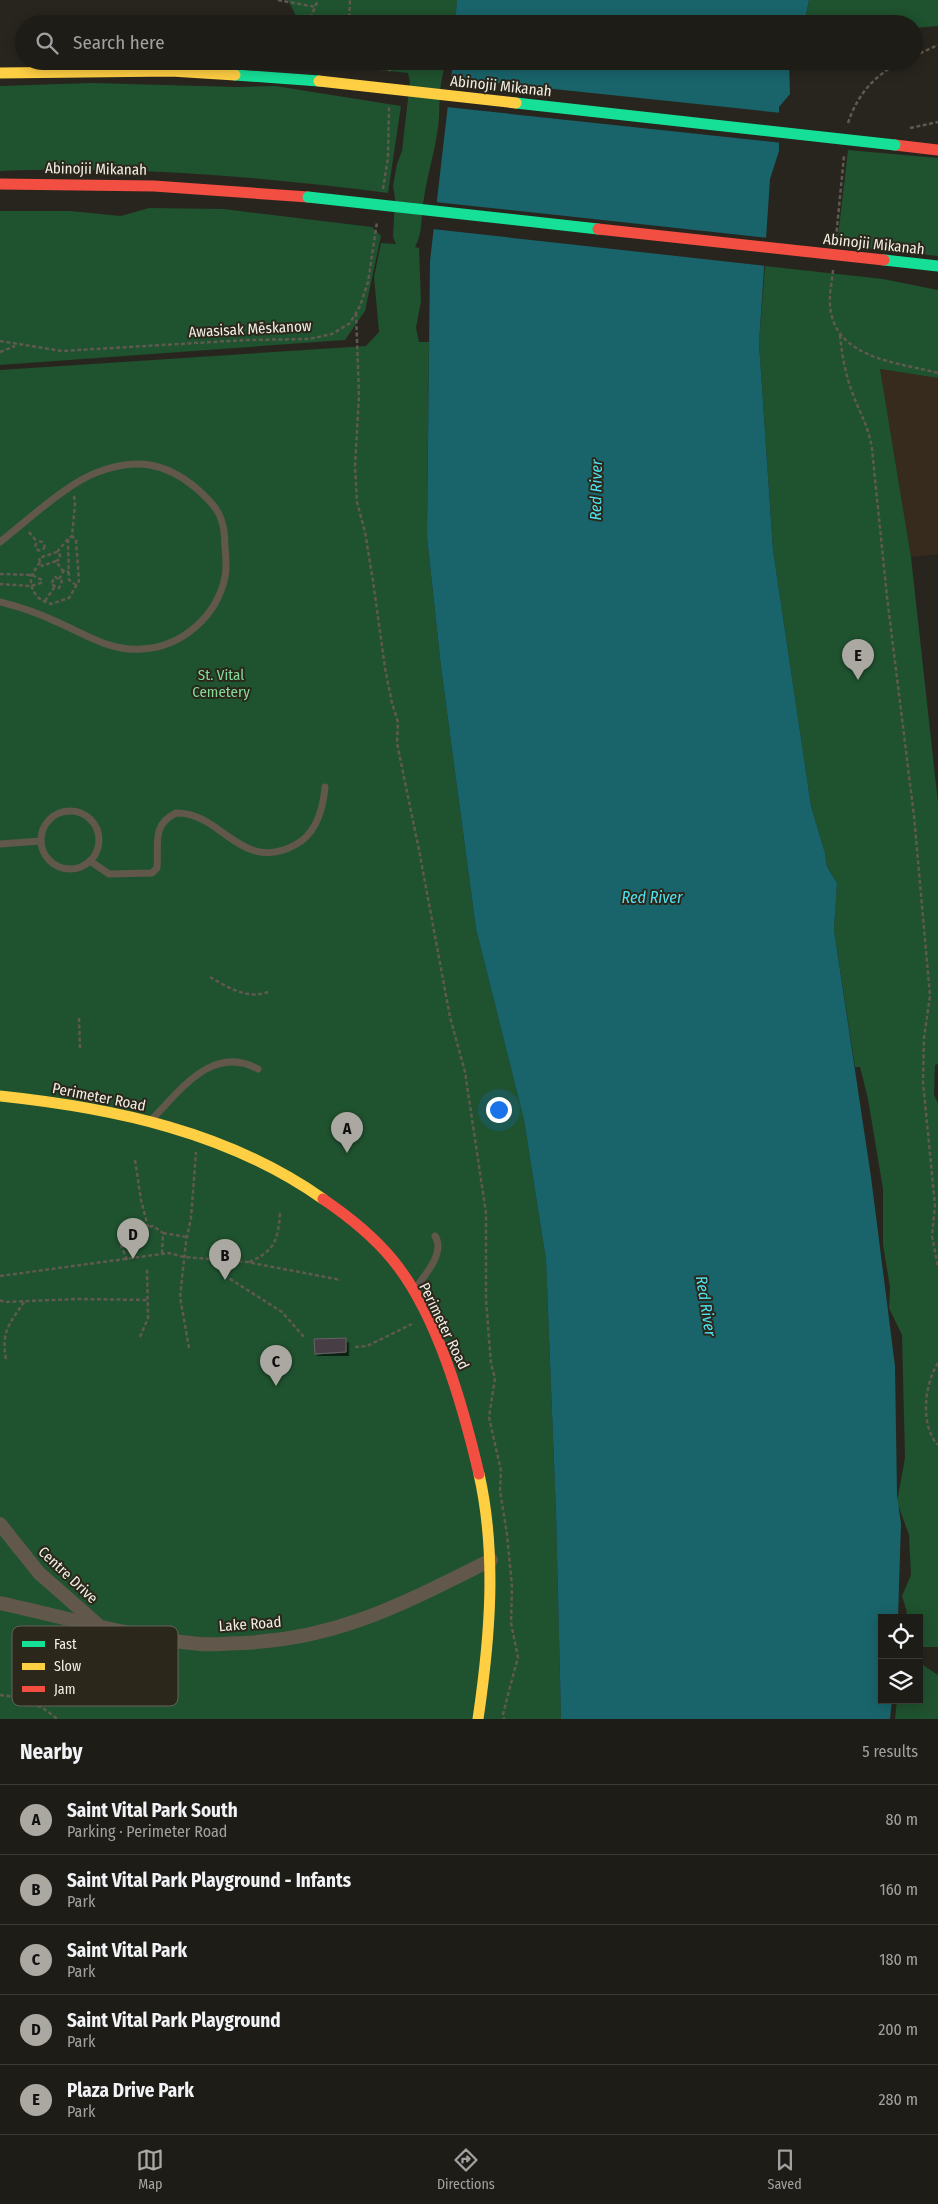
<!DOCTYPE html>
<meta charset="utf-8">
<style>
:root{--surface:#1e1c16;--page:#26251f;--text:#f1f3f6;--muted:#a1a1a1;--line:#3c3a35;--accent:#aba8a1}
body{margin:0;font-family:"Fira Sans Condensed",sans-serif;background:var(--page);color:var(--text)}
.controls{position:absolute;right:15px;bottom:15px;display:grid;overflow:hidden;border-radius:0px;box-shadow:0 2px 12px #0003}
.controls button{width:45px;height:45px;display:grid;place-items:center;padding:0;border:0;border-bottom:1px solid var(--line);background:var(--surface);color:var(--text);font:25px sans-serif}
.you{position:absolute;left:498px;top:1109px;width:18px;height:18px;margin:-12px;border:4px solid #fff;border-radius:50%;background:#1a73e8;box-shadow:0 0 0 8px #1a73e833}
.badge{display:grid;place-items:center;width:32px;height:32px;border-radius:50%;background:var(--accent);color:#111;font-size:16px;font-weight:700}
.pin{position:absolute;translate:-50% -41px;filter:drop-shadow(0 1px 2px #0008)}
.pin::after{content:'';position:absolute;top:26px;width:18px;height:15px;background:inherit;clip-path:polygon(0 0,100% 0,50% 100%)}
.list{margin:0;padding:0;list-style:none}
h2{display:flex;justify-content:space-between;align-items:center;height:65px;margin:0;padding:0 20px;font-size:21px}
h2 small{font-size:16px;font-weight:400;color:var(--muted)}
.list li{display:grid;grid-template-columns:32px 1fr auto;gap:15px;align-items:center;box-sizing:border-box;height:70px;padding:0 20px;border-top:1px solid var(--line)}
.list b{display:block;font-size:19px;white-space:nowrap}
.list p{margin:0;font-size:16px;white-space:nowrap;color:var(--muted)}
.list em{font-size:16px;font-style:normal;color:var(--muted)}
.icon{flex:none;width:28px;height:28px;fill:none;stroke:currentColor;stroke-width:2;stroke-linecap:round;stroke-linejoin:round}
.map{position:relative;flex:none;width:938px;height:1719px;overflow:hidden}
.search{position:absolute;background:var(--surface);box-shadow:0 2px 12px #0003;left:15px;right:15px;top:15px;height:55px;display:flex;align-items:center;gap:12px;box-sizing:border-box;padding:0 18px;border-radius:28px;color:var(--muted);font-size:19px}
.sheet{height:415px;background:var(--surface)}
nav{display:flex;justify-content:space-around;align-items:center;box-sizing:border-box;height:70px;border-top:1px solid var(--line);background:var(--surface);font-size:14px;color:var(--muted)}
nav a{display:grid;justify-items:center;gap:2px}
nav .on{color:var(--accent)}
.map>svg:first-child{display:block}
.commercial{fill:#372b1e}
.green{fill:#1f522f}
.water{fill:#19646b}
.pier{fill:#28251e}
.building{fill:#473e45;stroke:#676363;filter:url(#shadow)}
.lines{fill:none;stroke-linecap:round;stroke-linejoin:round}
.path{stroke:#5f594f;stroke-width:2.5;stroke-dasharray:4 2.5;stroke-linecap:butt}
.lane{stroke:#61584b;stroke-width:7}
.street{stroke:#61584b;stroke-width:14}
.fast{stroke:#16e098;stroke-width:11}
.slow{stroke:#ffcf43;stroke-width:11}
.jam{stroke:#f24e42;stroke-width:11}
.fast-bridge{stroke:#16e098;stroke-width:11}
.slow-bridge{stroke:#ffcf43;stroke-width:11}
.jam-bridge{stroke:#f24e42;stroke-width:11}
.labels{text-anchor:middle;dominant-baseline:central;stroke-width:4;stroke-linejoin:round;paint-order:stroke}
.street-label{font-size:15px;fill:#f2efe7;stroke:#2b271b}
.park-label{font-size:15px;fill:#82db9b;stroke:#2b271b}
.water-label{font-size:16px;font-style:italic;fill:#4ee2f1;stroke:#2b271b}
.key{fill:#2b271b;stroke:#676358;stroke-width:1}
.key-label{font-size:14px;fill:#f2efe7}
</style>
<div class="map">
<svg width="938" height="1719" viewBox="0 0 938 1719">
<defs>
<filter id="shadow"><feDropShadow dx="2.5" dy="4.5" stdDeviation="0" flood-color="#0009"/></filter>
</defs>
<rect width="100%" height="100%" fill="#28251e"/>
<!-- commercial -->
<path class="commercial" d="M880,369L938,378V554L911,557Z"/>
<!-- green -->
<g class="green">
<path d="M288,0H457L455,24H300Z"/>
<path d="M809,0H938V26L914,28V24H804Z"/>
<path d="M319,61H447C439,81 440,97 439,118C437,145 428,171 424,198C420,215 424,231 415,247L419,248L421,301L416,328L419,342H429L427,537L441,667L476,929L524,1120L546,1260L556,1513L561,1719H0V370L366,346L379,332L374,277L381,243L396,244L393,237L395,198L393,186L397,164L402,151L410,81L408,73L321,64Z"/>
<path d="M91,83L237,87L275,86L401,106L388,193C262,177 127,165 0,171V86Z"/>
<path d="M848,150L938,158V256L837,245Z"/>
<path d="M149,208L223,209L372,227L381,236L365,311L345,340L0,365V211H70L121,216Z"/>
<path d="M765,266L883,279L938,290V378L880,369L911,557L938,803V1064L935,1065L934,1095L938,1103V1647H919V1618H904L907,1612L902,1596L911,1575L909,1535L897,1502L905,1458L902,1335L889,1308L890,1287L883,1245V1189L868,1099L860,1067H855L834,930L837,883L827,867L825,853L811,806L773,550L759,342Z"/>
<path d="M920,1663L938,1675V1719H895L897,1700H919Z"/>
</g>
<!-- water -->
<g class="water">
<path d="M457,0H809L804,24H455Z"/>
<path d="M453,61H789L790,94L779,107V151L770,179L759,343L773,550L811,806L825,853L827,867L837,883L834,930L871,1177L895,1366L897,1495L901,1524L898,1618H882V1700H892L890,1719H561L556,1513L546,1260L524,1120L476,929L441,667L427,537L430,261Z"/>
</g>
<!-- pier -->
<g class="pier">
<path d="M449,78L782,113V143L446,107Z"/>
<path d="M435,202L769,238L767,266L432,229Z"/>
</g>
<!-- building -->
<path class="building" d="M346,1338V1352L315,1354L314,1339Z"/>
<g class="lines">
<!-- path -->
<g class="path">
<path d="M278,0L316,7"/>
<path d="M308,24L318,0"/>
<path d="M349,24L350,0"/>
<path d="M914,56L938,45"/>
<path d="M388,61L390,72"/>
<path d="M848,123C857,95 875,74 903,61"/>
<path d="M910,128L938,122"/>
<path d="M383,189L388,157L389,105"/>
<path d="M836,238L844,156"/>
<path d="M833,270C832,282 829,294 830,305C834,359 897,362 938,373"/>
<path d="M356,313L359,395L355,466L357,502L365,532L373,581L385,668L392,703L398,722L397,743L420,855L450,1017L465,1072L486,1213V1300L491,1364L495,1378L489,1417L501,1471L500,1491L507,1534L512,1587L511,1623L518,1657L503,1714L504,1719"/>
<path d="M840,335C842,357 846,377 854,397C862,418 868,425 872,449L887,597L914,816L930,996L924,1038L923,1082L935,1205L932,1236L938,1267"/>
<path d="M0,341L62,351L246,340L309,339L332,334L350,323L360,306L368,282L377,222"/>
<path d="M0,352L15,346"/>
<path d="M74,496L75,504L72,536L68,539L69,580L76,585"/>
<path d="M29,532L37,542"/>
<path d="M68,539L57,552L60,555V559L56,561L62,570L69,572"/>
<circle cx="40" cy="546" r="4.5"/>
<path d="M56,561L42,566L40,562L31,576C30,591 37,600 51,604L69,598L79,581L76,540L72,536"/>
<path d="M40,562L39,558L57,552"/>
<path d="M0,574L32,575L42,580L41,583L31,586L0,584"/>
<path d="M55,577L62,581L59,588L51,584Z"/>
<path d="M59,579L64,570"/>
<path d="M45,601L55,586"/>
<path d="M210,977C227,987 248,1000 268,992"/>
<path d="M79,1018L80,1048"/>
<path d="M135,1160L141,1200L148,1227"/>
<path d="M163,1233L187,1237"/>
<path d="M213,1259L227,1277L282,1312L304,1337"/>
<path d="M127,1260L121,1245C126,1230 138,1229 153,1226L163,1233L162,1254"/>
<path d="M249,1262C275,1251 278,1240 280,1213"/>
<path d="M0,1276L169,1253L184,1257L247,1262L341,1280"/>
<path d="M0,1300L4,1302L78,1299L149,1300"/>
<path d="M140,1337L148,1318L147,1269"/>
<path d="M355,1347L367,1346L412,1324"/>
<path d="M189,1348L180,1297L186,1242L191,1218L196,1152"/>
<path d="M6,1359C1,1332 9,1324 24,1302"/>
<path d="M938,1363C924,1385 920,1426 938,1445"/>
<path d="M0,1695C21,1697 41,1704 57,1719"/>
</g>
<!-- lane -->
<g class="lane">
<path d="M0,542C27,521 67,483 98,472C136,458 165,462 196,488C204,495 214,504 219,514C224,524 225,536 225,547C226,557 227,567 225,577C217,616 182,647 142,649C111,652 85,634 57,622C38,613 20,607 0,602"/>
<circle cx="70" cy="840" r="29"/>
<path d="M0,844L41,841"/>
<path d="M90,861L109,874L152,873L157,868C159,845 151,825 176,813C222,812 241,874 295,845C316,834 323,810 325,787"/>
<path d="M152,1119C181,1090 212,1044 258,1069"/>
<path d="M414,1290C424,1276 446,1253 435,1236"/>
</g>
<!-- street -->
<g class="street">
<path d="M0,1524L39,1573L97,1624"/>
<path d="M0,1603C65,1617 135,1638 200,1644C214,1645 228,1643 242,1643C340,1639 406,1602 491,1560"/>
</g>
<!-- fast -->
<g class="fast">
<path d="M235,75L319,81"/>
<path d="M884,260L938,266"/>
</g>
<!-- slow -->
<g class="slow">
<path d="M0,73L171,71L235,75"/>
<path d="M0,1096C114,1108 228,1132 323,1199"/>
<path d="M478,1719C490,1638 497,1554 479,1474"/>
</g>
<!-- jam -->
<g class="jam">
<path d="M895,145L938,150"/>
<path d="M0,184L154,186L308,197"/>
<path d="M323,1199C348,1216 373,1236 392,1259C437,1313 463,1406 479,1474"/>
</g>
<!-- fast-bridge -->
<g class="fast-bridge">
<path d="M516,103L895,145"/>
<path d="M308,197L598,229"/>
</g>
<!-- slow-bridge -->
<path class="slow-bridge" d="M319,81L516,103"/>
<!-- jam-bridge -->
<path class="jam-bridge" d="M598,229L884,260"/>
</g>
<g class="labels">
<!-- street labels -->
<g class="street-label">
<text transform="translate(501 86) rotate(6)">Abinojii Mikanah</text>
<text transform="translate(96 169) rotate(1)">Abinojii Mikanah</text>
<text transform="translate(874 244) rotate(6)">Abinojii Mikanah</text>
<text transform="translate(250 329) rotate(-3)">Awasisak Mēskanow</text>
<text transform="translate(99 1097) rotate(11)">Perimeter Road</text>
<text transform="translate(444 1326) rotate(64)">Perimeter Road</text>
<text transform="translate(68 1575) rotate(43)">Centre Drive</text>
<text transform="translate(250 1624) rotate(-4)">Lake Road</text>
</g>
<!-- park labels -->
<g class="park-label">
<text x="221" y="675">St. Vital<tspan x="221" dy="17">Cemetery</tspan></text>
</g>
<!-- water labels -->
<g class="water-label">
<text transform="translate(596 490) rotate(-89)">Red River</text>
<text x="652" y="897">Red River</text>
<text transform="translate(706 1306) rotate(81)">Red River</text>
</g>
</g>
<!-- legend -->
<rect x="12" y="1626" width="166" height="80" rx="8" class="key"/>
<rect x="22" y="1641" width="23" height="6" fill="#16e098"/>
<rect x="22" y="1663" width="23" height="7" fill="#ffcf43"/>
<rect x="22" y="1686" width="23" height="6" fill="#f24e42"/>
<g class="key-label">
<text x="54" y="1649">Fast</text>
<text x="54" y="1671">Slow</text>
<text x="54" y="1694">Jam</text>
</g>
</svg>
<div class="controls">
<button><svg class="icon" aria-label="locate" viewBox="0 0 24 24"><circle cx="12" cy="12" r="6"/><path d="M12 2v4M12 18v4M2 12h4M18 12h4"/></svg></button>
<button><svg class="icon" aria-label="layers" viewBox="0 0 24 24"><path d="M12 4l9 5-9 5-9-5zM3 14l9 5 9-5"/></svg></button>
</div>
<div class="you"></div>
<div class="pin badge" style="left:347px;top:1153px">A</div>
<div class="pin badge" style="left:225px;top:1280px">B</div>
<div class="pin badge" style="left:276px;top:1386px">C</div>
<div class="pin badge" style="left:133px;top:1259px">D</div>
<div class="pin badge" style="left:858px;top:680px">E</div>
<div class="search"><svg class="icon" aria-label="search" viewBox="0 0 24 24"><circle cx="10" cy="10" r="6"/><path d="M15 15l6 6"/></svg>Search here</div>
</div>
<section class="sheet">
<h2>Nearby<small>5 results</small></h2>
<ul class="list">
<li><span class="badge">A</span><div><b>Saint Vital Park South</b><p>Parking · Perimeter Road</p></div><em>80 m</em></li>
<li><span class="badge">B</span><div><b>Saint Vital Park Playground - Infants</b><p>Park</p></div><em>160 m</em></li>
<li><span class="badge">C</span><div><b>Saint Vital Park</b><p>Park</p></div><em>180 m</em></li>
<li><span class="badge">D</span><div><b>Saint Vital Park Playground</b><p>Park</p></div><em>200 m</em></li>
<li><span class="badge">E</span><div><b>Plaza Drive Park</b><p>Park</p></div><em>280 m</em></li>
</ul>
</section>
<nav>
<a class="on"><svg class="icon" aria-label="map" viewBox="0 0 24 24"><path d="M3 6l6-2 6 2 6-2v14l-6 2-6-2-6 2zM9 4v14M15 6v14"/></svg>Map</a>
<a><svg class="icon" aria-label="directions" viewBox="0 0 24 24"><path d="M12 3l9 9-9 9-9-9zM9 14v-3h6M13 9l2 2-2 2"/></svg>Directions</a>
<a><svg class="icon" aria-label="saved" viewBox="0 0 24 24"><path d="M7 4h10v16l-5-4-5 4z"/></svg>Saved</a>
</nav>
